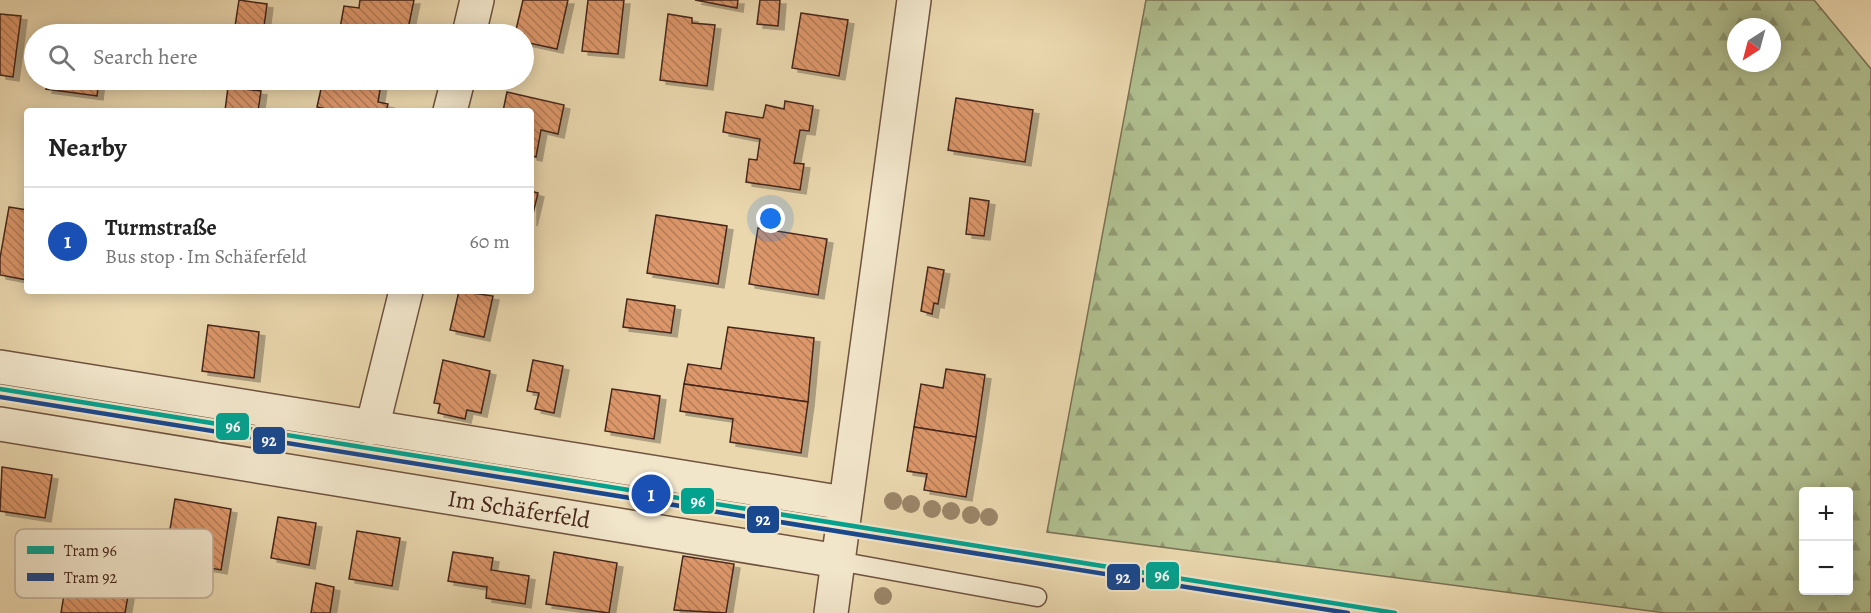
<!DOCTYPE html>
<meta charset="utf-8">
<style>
:root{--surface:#fff;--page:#f2f2f2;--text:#222;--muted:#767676;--line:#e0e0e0;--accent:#ea580c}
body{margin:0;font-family:Alegreya,serif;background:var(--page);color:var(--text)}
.controls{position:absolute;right:18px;bottom:18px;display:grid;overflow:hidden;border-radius:6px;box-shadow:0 3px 15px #0003}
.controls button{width:54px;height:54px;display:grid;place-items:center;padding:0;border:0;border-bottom:2px solid var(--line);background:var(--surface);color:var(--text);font:30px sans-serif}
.compass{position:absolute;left:1727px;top:18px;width:54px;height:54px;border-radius:50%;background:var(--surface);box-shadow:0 3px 15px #0003;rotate:216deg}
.you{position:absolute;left:771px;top:219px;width:21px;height:21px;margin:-15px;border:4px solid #fff;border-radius:50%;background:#1a73e8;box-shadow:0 0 0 9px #1a73e833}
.badge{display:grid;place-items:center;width:39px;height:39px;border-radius:50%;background:var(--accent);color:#fff;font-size:20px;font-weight:700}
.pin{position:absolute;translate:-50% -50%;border:3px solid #fff;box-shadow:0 2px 6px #0006}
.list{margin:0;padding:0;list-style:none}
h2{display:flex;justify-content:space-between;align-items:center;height:78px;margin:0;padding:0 24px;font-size:26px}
h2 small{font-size:20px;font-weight:400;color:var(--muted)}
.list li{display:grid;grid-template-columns:39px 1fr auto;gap:18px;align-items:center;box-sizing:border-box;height:108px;padding:0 24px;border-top:2px solid var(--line)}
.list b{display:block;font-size:22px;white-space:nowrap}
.list p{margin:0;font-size:20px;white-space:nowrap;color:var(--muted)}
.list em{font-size:20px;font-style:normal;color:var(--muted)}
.icon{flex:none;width:33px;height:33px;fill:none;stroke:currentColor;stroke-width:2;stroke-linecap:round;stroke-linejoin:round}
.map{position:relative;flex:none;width:1871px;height:613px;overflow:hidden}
.search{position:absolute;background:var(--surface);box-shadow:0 3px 15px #0003;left:24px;top:24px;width:510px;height:66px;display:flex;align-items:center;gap:15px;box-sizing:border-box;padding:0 21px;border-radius:33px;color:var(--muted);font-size:22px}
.panel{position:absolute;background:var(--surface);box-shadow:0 3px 15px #0003;left:24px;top:108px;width:510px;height:186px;border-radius:6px}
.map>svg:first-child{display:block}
.forest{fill:url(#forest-firs);stroke:#7a7254;stroke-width:1.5;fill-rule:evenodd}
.building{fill:url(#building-back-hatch);stroke:#45251a;stroke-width:1.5;filter:url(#shadow)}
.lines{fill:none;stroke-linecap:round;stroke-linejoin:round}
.lane-casing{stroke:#6e523f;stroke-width:21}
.street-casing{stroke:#6e523f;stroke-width:36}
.lane{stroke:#f1e5ca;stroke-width:18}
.street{stroke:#f1e5ca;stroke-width:33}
.tram-1-casing{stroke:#f1e5ca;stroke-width:9}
.tram-2-casing{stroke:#f1e5ca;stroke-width:9}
.tram-1{stroke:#03a28f;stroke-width:4.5}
.tram-2{stroke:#19488e;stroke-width:4.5}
.tree{fill:#9b8669}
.labels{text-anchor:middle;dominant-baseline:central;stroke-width:5;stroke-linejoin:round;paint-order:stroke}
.street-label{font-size:24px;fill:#45251a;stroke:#f1e5ca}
.key{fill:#f1e5ca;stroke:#bdab95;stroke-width:1.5}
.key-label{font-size:16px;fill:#45251a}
.line-badge{stroke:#f1e5ca;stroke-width:2}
.badge-label{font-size:16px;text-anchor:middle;font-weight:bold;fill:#fff}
</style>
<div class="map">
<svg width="1871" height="613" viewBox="0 0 1871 613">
<defs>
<pattern id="forest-firs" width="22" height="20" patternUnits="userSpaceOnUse" patternTransform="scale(1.5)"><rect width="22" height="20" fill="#b0bf8f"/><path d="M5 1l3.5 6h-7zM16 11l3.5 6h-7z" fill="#919b74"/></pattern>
<pattern id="building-back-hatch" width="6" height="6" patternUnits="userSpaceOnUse" patternTransform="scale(1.5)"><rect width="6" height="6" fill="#dc976b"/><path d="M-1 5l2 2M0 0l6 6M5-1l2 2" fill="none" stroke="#b47b57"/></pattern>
<filter id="shadow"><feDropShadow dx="6" dy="4" stdDeviation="0" flood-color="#0004"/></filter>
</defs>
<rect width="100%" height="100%" fill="#ead7ae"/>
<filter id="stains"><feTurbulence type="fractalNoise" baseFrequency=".00333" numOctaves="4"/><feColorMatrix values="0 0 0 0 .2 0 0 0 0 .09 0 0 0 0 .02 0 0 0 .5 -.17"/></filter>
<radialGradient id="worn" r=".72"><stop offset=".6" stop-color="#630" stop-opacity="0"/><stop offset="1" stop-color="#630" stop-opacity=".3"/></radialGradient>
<!-- forest -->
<path class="forest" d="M1146,0H1814L1871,69V613H1666L1047,532ZM1736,27H1772V63H1736ZM1804,492H1848V590H1804Z"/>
<!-- building -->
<g class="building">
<path d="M239,0L267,4L263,34L234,33Z"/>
<path d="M360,0H414L407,34H339L344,6L359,8Z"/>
<path d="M523,0H568L557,49L524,42V34H515Z"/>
<path d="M588,0H624L618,54L582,51Z"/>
<path d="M695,0H738L737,8Z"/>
<path d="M760,0H780L778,26L757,24Z"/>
<path d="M801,13L848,20L839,76L792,68Z"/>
<path d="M0,14L21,16L13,77L0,75Z"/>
<path d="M668,14L692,18V23L715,25L707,86L660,80Z"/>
<path d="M48,80H99L97,96L46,89Z"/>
<path d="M323,80H361L381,84L378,102L388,104L386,111H334L317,107Z"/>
<path d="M228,87L261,91L258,111H225Z"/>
<path d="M507,92L564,105L558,134L541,130L536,157L531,156V111H503Z"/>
<path d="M956,98L1033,110L1025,162L948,150Z"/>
<path d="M785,101L813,106L809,131L800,130L794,163L804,164L800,190L746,182L749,159L757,160L760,139L723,132L726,112L763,118L766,105L784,109Z"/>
<path d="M531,191L538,193L531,222Z"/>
<path d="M970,198L989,201L984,236L966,234Z"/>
<path d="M9,207L27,210V280L0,275V258Z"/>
<path d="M656,215L727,226L718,284L647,273Z"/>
<path d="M758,228L827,239L818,295L749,284Z"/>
<path d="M928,267L944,270L938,304L934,303L932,314L921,311Z"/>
<path d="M459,291L493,296L484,337L450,330Z"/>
<path d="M627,299L675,306L671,333L623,327Z"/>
<path d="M208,325L259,332L254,378L202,371Z"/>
<path d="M728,327L814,338L808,402L684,384L688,364L721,369Z"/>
<path d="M443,360L490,371L481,413L467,410L465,419L438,413L440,404L434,403Z"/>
<path d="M533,360L563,366L554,413L535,409L539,393L527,391Z"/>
<path d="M946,369L985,375L976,437L914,427L921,384L943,388Z"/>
<path d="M684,384L808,402L801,453L730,442L733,419L680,411Z"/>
<path d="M612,389L660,396L654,439L605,431Z"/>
<path d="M914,427L976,437L966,497L924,490L927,474L907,471Z"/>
<path d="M2,467L52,475L45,518L0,511Z"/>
<path d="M175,499L231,509L221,570L165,560Z"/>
<path d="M278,517L316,523L309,565L271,558Z"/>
<path d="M357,531L400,538L392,586L349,579Z"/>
<path d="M453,552L493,558L491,570L529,576L525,604L486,598L487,587L448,581Z"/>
<path d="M554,552L617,563L609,613L546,604Z"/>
<path d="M683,556L734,564L726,613L674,610Z"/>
<path d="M70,557L133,567L125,613H61Z"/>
<path d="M316,583L334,587L330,613H311Z"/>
</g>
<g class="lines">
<defs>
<path id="lane" d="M838,561L1037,597"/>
<g id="street">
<path d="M469,34L477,0"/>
<path d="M450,111L458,80"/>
<path d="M0,367L844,503"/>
<path d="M0,424L838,561"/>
<path d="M372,428L406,291"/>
<path d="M831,613L914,0"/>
</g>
</defs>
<!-- lane casing -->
<use href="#lane" class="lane-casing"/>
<!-- street casing -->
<use href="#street" class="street-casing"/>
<!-- lane -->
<use href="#lane" class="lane"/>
<!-- street -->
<use href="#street" class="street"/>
<defs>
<path id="tram-1" d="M0,389L1395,613"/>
<path id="tram-2" d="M0,397L1348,613"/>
</defs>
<!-- tram-1 casing -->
<use href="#tram-1" class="tram-1-casing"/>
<!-- tram-2 casing -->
<use href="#tram-2" class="tram-2-casing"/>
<!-- tram-1 -->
<use href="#tram-1" class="tram-1"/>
<!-- tram-2 -->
<use href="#tram-2" class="tram-2"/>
</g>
<!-- trees -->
<g class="tree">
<circle cx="893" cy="501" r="9"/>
<circle cx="911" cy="504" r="9"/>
<circle cx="932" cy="509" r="9"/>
<circle cx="951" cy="511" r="9"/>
<circle cx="971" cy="515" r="9"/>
<circle cx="989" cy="517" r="9"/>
<circle cx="883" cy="596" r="9"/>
</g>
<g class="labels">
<!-- street labels -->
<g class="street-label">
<text transform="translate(519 509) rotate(9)">Im Schäferfeld</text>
</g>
</g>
<!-- legend -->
<rect x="15" y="529" width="198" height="69" rx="9" class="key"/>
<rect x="27" y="546" width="27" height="8" fill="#03a28f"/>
<rect x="27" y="573" width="27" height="8" fill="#19488e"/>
<g class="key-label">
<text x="64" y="556">Tram 96</text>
<text x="64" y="583">Tram 92</text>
</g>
<g class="line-badge">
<rect x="215" y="412" width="35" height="29" rx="6" fill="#03a28f"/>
<rect x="252" y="426" width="34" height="29" rx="6" fill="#19488e"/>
<rect x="680" y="487" width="35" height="28" rx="6" fill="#03a28f"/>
<rect x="746" y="505" width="34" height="29" rx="6" fill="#19488e"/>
<rect x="1145" y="561" width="35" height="29" rx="6" fill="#03a28f"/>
<rect x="1106" y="563" width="35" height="28" rx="6" fill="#19488e"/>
</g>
<g class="badge-label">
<text x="233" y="432">96</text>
<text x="269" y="446">92</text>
<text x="698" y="507">96</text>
<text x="763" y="525">92</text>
<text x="1162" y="581">96</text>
<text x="1123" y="583">92</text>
</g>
<rect width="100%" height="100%" filter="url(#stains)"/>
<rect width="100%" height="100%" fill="url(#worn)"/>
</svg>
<div class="controls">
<button>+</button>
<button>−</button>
</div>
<svg class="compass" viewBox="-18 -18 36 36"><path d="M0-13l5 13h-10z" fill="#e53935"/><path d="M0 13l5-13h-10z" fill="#767676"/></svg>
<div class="you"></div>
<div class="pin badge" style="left:651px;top:494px;background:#1a4fb4">1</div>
<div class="search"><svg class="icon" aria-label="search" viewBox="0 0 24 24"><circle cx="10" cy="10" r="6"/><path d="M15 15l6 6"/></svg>Search here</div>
<section class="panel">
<h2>Nearby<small></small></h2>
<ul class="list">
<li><span class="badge" style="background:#1a4fb4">1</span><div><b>Turmstraße</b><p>Bus stop · Im Schäferfeld</p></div><em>60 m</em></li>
</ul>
</section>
</div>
